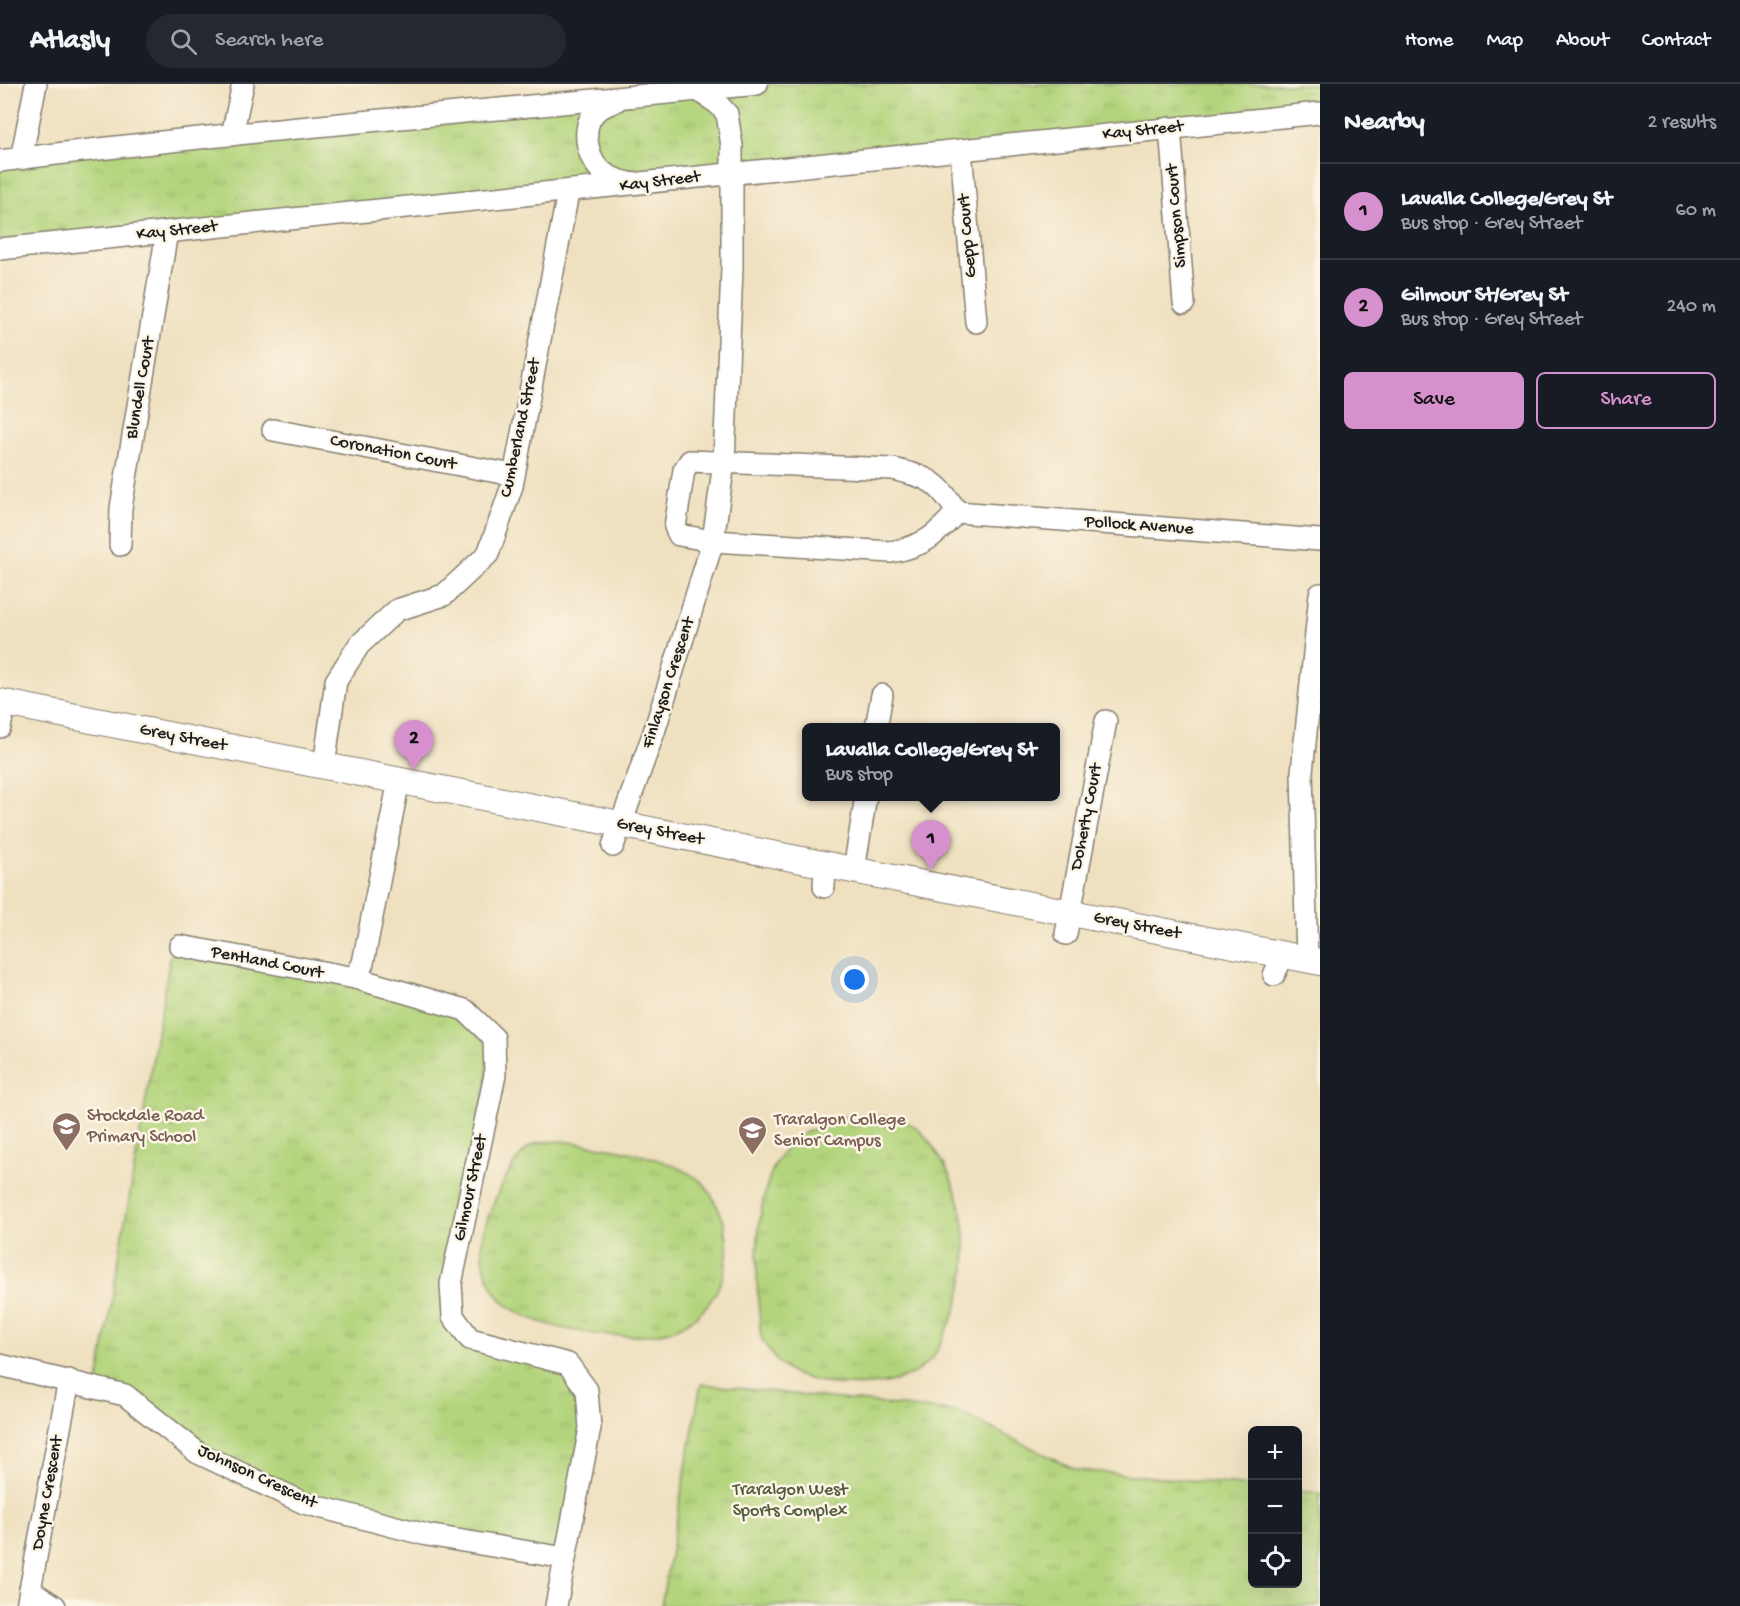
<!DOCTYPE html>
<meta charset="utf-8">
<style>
:root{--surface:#171b24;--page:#242831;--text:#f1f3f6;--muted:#9ea1a6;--line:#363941;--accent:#d690ce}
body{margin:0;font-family:"Gochi Hand",sans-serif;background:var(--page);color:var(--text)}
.controls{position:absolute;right:18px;bottom:18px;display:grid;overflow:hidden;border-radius:9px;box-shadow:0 6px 24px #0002}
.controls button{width:54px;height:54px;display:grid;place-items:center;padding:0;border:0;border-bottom:2px solid var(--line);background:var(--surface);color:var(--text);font:30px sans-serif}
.you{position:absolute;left:855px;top:896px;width:21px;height:21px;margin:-15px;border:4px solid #fff;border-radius:50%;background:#1a73e8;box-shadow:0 0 0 9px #1a73e833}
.badge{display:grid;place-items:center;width:39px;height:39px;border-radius:50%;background:var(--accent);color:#111;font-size:20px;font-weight:700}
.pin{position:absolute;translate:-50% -50px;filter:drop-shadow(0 2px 3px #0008)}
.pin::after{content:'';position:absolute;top:32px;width:21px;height:18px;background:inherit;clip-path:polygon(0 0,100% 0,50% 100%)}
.popup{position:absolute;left:802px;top:639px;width:258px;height:78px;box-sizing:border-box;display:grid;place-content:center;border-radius:9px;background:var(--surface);filter:drop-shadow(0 2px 4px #0005);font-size:20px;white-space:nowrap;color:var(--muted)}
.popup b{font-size:22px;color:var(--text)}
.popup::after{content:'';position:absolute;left:50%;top:100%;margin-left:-12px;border:12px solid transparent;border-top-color:var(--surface)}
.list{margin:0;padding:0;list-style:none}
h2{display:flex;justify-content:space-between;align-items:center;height:78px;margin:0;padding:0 24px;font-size:26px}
h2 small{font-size:20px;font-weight:400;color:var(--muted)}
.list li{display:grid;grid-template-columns:39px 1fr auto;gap:18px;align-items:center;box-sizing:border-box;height:96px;padding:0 24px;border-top:2px solid var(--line)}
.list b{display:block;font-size:22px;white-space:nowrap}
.list p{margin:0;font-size:20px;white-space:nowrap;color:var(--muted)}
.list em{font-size:20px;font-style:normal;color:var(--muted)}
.actions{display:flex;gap:12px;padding:18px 24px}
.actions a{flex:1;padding:14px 0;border:2px solid var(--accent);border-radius:9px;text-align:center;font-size:21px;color:var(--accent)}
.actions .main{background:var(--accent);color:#111}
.icon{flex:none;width:33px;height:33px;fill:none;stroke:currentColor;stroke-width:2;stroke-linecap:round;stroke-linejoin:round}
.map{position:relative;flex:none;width:1320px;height:1522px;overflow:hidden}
header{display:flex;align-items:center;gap:36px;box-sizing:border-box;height:84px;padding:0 30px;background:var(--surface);border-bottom:2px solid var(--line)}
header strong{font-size:28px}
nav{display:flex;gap:33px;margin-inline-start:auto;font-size:21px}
.search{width:420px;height:54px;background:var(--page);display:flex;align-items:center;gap:15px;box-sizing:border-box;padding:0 21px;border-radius:33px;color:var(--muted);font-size:22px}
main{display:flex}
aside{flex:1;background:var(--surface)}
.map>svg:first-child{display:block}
.grass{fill:url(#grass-tufts);stroke:#68784c;stroke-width:1.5}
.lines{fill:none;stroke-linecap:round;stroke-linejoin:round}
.minor-casing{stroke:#867e6e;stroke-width:24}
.major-casing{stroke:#867e6e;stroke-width:28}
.minor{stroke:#fff;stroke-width:21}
.major{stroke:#fff;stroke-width:26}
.labels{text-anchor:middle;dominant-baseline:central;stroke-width:5;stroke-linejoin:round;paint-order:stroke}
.street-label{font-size:18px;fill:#1c1c1c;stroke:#fcf5e5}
.education-label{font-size:18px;fill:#785e54;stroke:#fcf5e5;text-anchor:start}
.park-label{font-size:18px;fill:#515c3e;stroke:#fcf5e5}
</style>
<header>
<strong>Atlasly</strong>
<div class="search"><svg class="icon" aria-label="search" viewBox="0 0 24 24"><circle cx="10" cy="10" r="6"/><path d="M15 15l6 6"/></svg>Search here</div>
<nav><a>Home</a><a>Map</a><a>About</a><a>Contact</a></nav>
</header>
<main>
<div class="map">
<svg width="1320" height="1522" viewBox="0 0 1320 1522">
<defs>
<pattern id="grass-tufts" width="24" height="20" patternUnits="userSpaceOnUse" patternTransform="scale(1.5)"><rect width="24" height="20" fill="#b3d47c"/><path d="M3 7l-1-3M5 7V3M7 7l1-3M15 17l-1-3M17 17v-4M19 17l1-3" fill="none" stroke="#99b56b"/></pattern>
</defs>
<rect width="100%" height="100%" fill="#fcf5e5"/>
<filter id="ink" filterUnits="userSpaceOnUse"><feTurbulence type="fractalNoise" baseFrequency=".0167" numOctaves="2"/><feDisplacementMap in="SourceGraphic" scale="12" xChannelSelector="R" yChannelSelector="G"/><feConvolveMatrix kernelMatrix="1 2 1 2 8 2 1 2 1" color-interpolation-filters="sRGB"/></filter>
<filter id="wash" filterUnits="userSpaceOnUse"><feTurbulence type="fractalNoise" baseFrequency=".008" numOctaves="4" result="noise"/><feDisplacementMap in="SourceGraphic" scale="24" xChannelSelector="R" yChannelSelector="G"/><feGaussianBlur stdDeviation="1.35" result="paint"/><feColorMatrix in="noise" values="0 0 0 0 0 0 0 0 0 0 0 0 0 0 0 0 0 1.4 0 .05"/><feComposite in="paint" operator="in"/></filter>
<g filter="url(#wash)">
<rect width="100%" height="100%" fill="#efe0c0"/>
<!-- grass -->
<g class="grass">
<path d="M756,0H1320V29L0,166V77Z"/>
<path d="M180,862L465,926L494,954L451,1200L470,1255L568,1280L587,1306L565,1474L304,1419L97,1304L170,873Z"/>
<path d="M847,1032C871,1032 897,1029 917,1044C925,1050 932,1061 937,1069C973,1124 975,1197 943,1254C940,1260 937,1268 932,1274C901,1310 836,1305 796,1291C782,1286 769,1268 762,1255C759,1248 760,1236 759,1228C755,1182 755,1114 779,1073C795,1047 821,1042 847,1032Z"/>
<path d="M561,1057C602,1062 670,1071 703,1099C709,1104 713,1115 717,1122C741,1167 722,1228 672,1246C664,1249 654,1250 645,1251C607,1255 537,1245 506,1220C491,1208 482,1182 482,1163C481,1139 511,1072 534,1060C541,1057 553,1058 561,1057Z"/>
<path d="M701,1300L958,1328L1077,1386L1252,1402V1500H1298V1407L1320,1409V1522H661Z"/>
</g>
</g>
<g filter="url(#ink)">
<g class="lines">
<defs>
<g id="minor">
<path d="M616,17C609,20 601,23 595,28C579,45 588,80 607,91C613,95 621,97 629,99"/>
<path d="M1170,44L1184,219"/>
<path d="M232,51L243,0"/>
<path d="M961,66L976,238"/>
<path d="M21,75L36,0"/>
<path d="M0,77C251,45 505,26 757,0"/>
<path d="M0,165L1320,29"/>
<path d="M273,346L513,391"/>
<path d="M690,377L893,385C929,394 937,396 957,428C934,453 924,462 891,468L713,457L679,451L675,443L684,386Z"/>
<path d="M957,428L1320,456"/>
<path d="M120,461L121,424L167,148"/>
<path d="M0,643L5,619"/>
<path d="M876,644L882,611"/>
<path d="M324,682L336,597L359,561L397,526L444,511L488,470L512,402L568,109"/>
<path d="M399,696L363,879L355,894L465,926L494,954L495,991L451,1200L453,1232L470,1255L568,1280L587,1306L590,1344L556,1522"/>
<path d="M613,762L654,648L713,457L724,378L732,185V62L727,30L717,19L698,6"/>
<path d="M854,786L866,712"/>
<path d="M824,803L825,781"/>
<path d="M1066,850L1106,637"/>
<path d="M180,862L355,894"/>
<path d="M1307,876L1302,688L1320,510"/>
<path d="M1274,891L1283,871"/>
<path d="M0,1281L125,1311L198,1369L304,1419L427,1451L565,1474"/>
<path d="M30,1506L55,1522"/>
<path d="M27,1522L69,1296"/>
</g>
<path id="major" d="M0,618L1320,878"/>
</defs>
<!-- minor casing -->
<use href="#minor" class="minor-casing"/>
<!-- major casing -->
<use href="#major" class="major-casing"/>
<!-- minor -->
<use href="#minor" class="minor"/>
<!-- major -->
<use href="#major" class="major"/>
</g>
</g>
<!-- icons -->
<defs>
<symbol id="school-pin" viewBox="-11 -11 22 30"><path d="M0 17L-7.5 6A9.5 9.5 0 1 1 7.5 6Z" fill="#8d6e63" stroke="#fcf5e5"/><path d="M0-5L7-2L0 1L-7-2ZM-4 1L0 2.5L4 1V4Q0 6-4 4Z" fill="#fff"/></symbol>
</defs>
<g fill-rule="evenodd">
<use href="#school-pin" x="50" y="1026" width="33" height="45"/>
<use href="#school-pin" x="736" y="1030" width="33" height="45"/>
</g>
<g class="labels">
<!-- street labels -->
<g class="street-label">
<text transform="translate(1143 47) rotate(-6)">Kay Street</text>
<text transform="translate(660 98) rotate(-7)">Kay Street</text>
<text transform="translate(1177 132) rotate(-95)">Simpson Court</text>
<text transform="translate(177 147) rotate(-6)">Kay Street</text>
<text transform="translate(968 152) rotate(-95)">Gepp Court</text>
<text transform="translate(141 304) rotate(-80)">Blundell Court</text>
<text transform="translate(521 344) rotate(-78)">Cumberland Street</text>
<text transform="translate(393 369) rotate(11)">Coronation Court</text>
<text transform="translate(1139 442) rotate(4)">Pollock Avenue</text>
<text transform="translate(669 599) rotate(-72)">Finlayson Crescent</text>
<text transform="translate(183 654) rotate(11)">Grey Street</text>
<text transform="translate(1087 733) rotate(-79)">Doherty Court</text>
<text transform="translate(660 748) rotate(11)">Grey Street</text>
<text transform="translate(1137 842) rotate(11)">Grey Street</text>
<text transform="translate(267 879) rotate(11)">Pentland Court</text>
<text transform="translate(471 1104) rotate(-78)">Gilmour Street</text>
<text transform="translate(257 1393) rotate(25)">Johnson Crescent</text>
<text transform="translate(48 1409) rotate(-80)">Doyne Crescent</text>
</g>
<!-- education labels -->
<g class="education-label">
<text x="87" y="1032">Stockdale Road<tspan x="87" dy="21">Primary School</tspan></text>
<text x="774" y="1036">Traralgon College<tspan x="774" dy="21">Senior Campus</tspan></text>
</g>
<!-- park labels -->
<g class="park-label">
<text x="790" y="1406">Traralgon West<tspan x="790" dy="21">Sports Complex</tspan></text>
</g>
</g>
</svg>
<div class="controls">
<button>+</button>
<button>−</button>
<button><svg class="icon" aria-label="locate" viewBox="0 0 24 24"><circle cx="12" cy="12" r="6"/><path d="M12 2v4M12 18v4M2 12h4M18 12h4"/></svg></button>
</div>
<div class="you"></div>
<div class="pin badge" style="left:931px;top:786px">1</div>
<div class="popup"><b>Lavalla College/Grey St</b>Bus stop</div>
<div class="pin badge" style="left:414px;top:686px">2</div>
</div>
<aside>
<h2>Nearby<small>2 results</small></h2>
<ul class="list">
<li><span class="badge">1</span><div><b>Lavalla College/Grey St</b><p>Bus stop · Grey Street</p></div><em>60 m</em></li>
<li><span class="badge">2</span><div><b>Gilmour St/Grey St</b><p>Bus stop · Grey Street</p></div><em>240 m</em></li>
</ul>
<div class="actions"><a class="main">Save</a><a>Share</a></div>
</aside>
</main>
